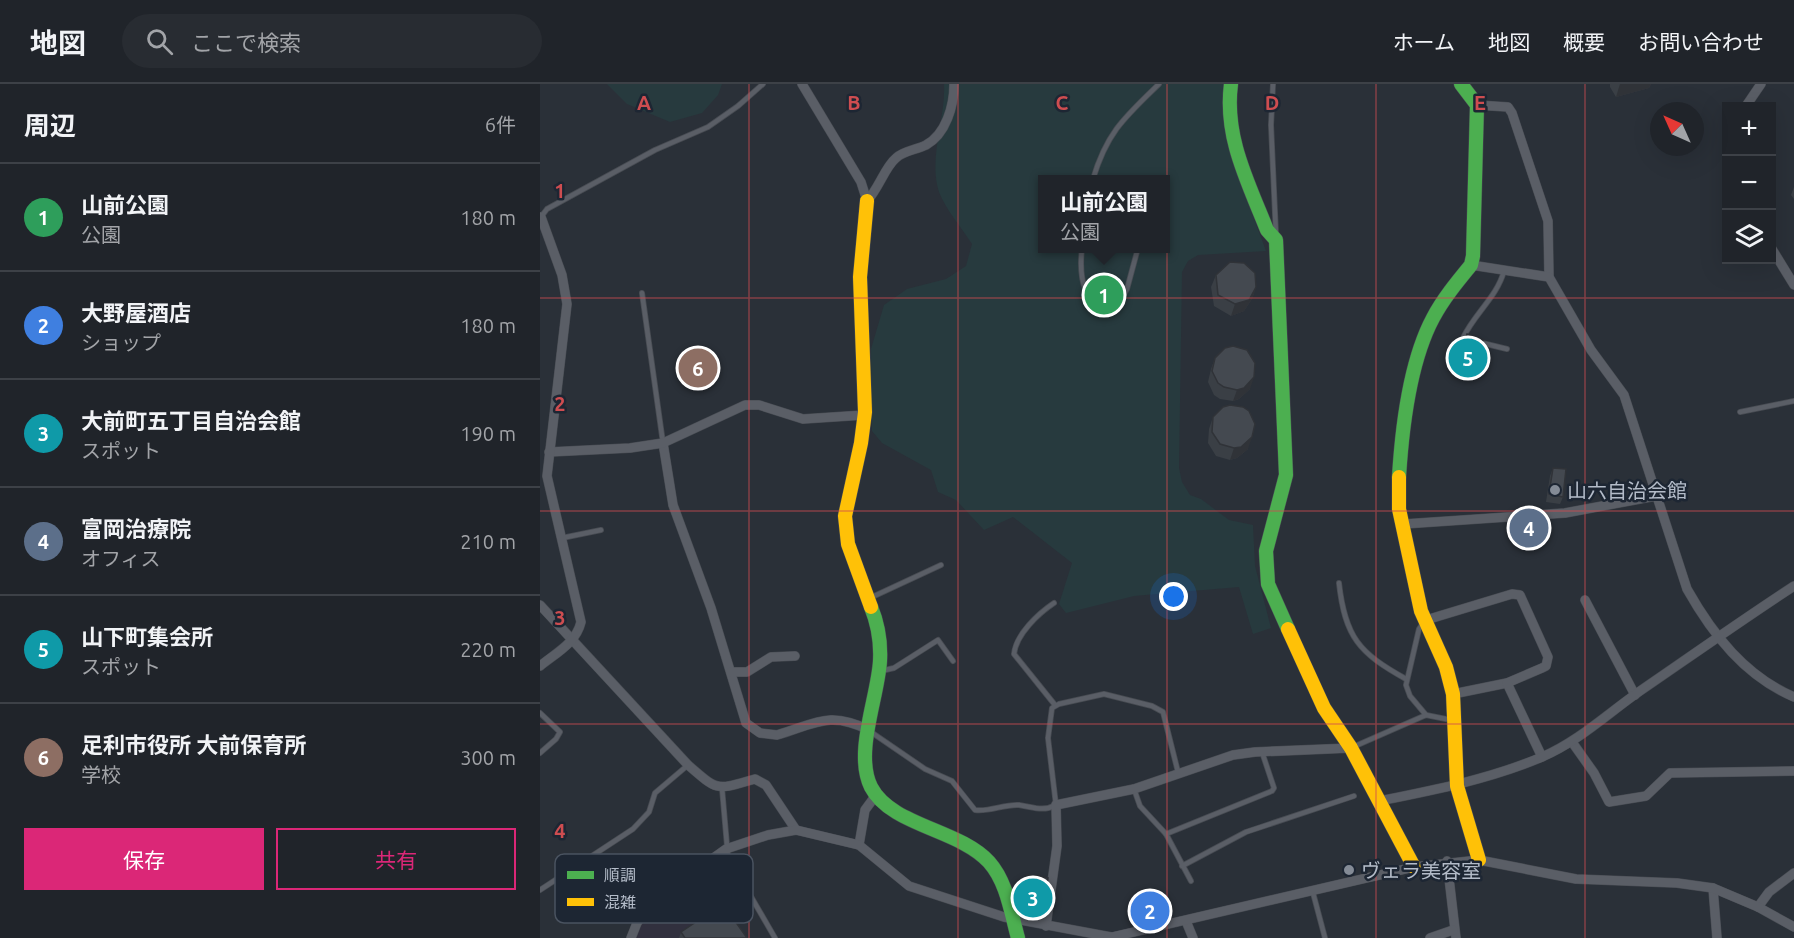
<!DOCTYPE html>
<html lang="ja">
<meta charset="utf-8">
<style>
:root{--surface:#20242a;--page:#282c32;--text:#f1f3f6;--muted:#a2a4a8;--line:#3d4147;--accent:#db2777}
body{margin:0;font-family:Ubuntu,"Noto Sans JP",sans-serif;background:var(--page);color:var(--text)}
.controls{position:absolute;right:18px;top:18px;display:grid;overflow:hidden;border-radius:0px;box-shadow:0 6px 24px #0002}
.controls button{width:54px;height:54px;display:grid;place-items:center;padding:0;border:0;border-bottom:2px solid var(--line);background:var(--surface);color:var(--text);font:30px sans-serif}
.compass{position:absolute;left:1110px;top:18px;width:54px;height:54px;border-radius:50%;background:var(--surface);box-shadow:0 6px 24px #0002;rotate:315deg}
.you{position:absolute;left:634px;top:513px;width:21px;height:21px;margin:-15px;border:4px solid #fff;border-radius:50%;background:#1a73e8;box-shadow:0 0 0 9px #1a73e833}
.badge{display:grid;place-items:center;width:39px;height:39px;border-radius:50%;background:var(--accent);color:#fff;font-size:20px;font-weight:700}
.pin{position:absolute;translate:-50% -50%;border:3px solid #fff;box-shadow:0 2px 6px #0006}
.popup{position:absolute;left:498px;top:91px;width:132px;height:78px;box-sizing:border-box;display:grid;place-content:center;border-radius:0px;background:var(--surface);filter:drop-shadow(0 2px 4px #0005);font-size:20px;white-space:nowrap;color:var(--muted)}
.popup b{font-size:22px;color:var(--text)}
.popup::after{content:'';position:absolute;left:50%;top:100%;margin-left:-12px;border:12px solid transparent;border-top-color:var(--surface)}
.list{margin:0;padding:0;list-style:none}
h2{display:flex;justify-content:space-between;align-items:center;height:78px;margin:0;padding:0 24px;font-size:26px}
h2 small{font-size:20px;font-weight:400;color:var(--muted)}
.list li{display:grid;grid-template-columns:39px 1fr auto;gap:18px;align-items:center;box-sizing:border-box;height:108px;padding:0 24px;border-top:2px solid var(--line)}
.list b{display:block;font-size:22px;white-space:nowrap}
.list p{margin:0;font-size:20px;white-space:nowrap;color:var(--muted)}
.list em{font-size:20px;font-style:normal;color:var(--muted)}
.actions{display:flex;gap:12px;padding:18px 24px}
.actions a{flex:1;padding:14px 0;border:2px solid var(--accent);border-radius:0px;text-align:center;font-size:21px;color:var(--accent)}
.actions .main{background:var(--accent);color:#fff}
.icon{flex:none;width:33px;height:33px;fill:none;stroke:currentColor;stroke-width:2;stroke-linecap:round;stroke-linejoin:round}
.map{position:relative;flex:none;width:1254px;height:854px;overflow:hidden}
header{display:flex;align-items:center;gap:36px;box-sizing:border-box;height:84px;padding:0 30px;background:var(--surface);border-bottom:2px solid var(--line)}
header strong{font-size:28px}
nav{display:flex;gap:33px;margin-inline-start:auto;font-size:21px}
.search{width:420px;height:54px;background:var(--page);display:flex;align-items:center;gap:15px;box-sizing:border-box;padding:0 21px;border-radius:33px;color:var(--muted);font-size:22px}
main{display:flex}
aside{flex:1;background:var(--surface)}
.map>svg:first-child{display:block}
.medical{fill:#31303e}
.green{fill:#273a3e;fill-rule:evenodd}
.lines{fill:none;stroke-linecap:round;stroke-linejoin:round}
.lane-casing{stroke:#484c53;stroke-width:6}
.street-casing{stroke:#484c53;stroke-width:10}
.fast-casing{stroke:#484c53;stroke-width:15}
.slow-casing{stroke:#484c53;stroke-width:15}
.lane{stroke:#5a5e66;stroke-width:4.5}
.street{stroke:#5a5e66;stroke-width:9}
.fast{stroke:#4caf50;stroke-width:14}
.slow{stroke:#ffc107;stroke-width:14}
.wall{fill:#3a3f45}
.shaded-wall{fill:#303338}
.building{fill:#444950;stroke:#303338;stroke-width:1.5}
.grid{fill:none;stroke:#ce4d50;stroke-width:1.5;stroke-opacity:0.55}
.poi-dot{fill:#848b96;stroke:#1d2633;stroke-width:2}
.labels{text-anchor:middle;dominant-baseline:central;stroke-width:5;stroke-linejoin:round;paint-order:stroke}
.poi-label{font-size:20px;fill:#b4bcc9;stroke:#1d2633;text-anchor:start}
.key{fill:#1d2633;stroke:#4a5360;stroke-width:1.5}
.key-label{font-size:16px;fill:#b4bcc9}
.grid-label{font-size:20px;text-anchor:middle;font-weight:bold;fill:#ce4d50;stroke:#1d2633;stroke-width:5;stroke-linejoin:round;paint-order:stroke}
</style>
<header>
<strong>地図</strong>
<div class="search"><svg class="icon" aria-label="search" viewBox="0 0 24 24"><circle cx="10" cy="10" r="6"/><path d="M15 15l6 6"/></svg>ここで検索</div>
<nav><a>ホーム</a><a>地図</a><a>概要</a><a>お問い合わせ</a></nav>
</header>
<main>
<aside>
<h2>周辺<small>6件</small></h2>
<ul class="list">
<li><span class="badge" style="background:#2e9e5b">1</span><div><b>山前公園</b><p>公園</p></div><em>180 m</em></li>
<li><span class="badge" style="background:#3f7fe0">2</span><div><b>大野屋酒店</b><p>ショップ</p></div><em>180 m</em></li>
<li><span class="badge" style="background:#0f9aa8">3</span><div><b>大前町五丁目自治会館</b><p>スポット</p></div><em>190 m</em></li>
<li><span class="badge" style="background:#5c6f8a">4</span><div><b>富岡治療院</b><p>オフィス</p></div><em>210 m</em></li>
<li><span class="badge" style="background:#0f9aa8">5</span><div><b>山下町集会所</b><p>スポット</p></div><em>220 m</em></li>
<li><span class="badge" style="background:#8d6e63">6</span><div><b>足利市役所 大前保育所</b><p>学校</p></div><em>300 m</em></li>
</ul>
<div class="actions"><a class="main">保存</a><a>共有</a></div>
</aside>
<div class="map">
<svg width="1254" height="854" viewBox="0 0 1254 854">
<rect width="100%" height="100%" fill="#2a3038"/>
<!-- medical -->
<path class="medical" d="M184,772L204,812L182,828L201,854H95L107,829L123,814L142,803Z"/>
<!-- green -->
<g class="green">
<path d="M67,0H182L178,11L162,29L130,38L87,20Z"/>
<path d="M404,0H690L698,91L726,167L658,171L648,177L642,188L639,384L642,398L650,411L661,415L689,436L713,441L715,482L731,544L713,550L699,503L594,512L526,529L519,520L532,479L473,433L444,446L416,416L398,408L391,386L342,359L332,347L331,265L344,221L367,205L406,195L426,182L432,160C422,144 406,126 399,108C388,74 406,34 404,0ZM502,95H626V164H502Z"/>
</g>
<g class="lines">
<defs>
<g id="lane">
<path d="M733,0L731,41L736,151"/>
<path d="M553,95C567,48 585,33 619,0"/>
<path d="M1,133L7,125L115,66L168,43L198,22L223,0"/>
<path d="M542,164C539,191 542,230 579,219L587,205L598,164"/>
<path d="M102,209L123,359"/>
<path d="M930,256L923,254C934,230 957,213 964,187"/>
<path d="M938,258L967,265"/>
<path d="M1200,328L1254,317"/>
<path d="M22,454L61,446"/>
<path d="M799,499C805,553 819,569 866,595"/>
<path d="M330,514L401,481"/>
<path d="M514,519C499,529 476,550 474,570L515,621"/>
<path d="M884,538L879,545L866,601L870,612L886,631"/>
<path d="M341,587L354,584L398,556L413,577"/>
<path d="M0,629L20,648L16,655L0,669"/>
<path d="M331,648L385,685L412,697L435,726C450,728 464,720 479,721C493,723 503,728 516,721L508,654L512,624L519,620L564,610L612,622L623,628L638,688"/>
<path d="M813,663L886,631L911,636"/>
<path d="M182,704L188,773L235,854"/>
<path d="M594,705L600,722L626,750L651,797"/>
<path d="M626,750L732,707L734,704L722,668"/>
<path d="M642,782L706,748L814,712"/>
<path d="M772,805L785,854"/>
<path d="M0,806L93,745L109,728L115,709L148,681"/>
</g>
<g id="street">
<path d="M262,0L321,98L327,117C339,104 345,83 356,74C363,67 376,66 386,61C406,50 414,22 414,0"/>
<path d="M937,21L968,23L972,29L1008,137L1009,193L1051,266L1084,311L1147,505C1173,551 1205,592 1254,613"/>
<path d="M1206,22L1221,0"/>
<path d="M1232,165L1254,201"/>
<path d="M931,181L1009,193"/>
<path d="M123,359L133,421L171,524L206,639L220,649L237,651C275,640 289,626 329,646"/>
<path d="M9,368L90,364L123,359L205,321H219L263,335L324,331"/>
<path d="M864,440L1025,429L1116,412"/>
<path d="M1045,516L1095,611"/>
<path d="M0,521L148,681C179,708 176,706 215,695L226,701L256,746"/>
<path d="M886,536L972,510L980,511L1008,573L1006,582L1002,584L967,599L913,610"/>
<path d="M0,582C16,569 36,559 41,538L7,392L27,220L22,191L1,133"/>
<path d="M191,588H207L231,573L255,572"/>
<path d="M967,599L1002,673"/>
<path d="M1032,658L1054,689L1069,718L1106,712L1130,689L1254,687"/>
<path d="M839,717C894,706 950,695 1002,673C1039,657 1067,630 1100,607C1151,572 1202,536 1254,502"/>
<path d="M319,761L325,726L336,711"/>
<path d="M907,777L916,854"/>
<path d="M1173,804L1177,854"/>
<path d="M1218,823L1229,808L1254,789"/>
<path d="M646,837L653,854"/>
<path d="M506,842L517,762L516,721L594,705L693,671L715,668L811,664"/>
<path d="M91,854L97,839L110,819L186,765L228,751L256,746L319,761L369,802L464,833L571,853"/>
<path d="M568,854L874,783L939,776L1036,795L1137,799L1173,804L1218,823L1254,843"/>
<path d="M890,854L913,846"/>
</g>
<g id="fast">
<path d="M691,0C684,53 708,98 727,146L736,156L746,391L726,467L728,500L748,545"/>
<path d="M859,393C862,344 870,277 893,234C903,215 917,198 931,181L933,172L937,21L921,0"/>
<path d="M331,523C338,540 341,558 340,577C338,613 314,669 331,703C351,742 419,745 449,778C467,798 471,829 478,854"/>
</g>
<g id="slow">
<path d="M327,117L320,193L325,328L321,359L305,432L308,460L331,523"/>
<path d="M859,393V425L881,527L906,583L913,610L917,702L939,776"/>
<path d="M748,545L784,624L811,664L874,783"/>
</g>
</defs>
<!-- lane casing -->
<use href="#lane" class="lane-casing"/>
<!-- street casing -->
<use href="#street" class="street-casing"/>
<!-- fast casing -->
<use href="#fast" class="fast-casing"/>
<!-- slow casing -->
<use href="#slow" class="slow-casing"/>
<!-- lane -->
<use href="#lane" class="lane"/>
<!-- street -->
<use href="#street" class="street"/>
<!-- fast -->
<use href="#fast" class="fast"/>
<!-- slow -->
<use href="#slow" class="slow"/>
</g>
<!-- wall -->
<g class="wall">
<path d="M1070,0H1111L1109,4L1076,13L1070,3Z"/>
<path d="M1254,103V115L1251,111Z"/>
<path d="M676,191L716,203L712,215L704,227L691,232L674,222L671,203Z"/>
<path d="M927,250L943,256L932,290L916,285Z"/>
<path d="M675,274L710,305L699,315L693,317L680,315L674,311L668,298L671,285Z"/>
<path d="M673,333L708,365L697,374L690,376L676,372L668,359L669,345Z"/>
<path d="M1013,384L1023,413L1020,420L1006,418L1010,392Z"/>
<path d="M488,791L504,822L501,830L481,827L485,799Z"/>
<path d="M141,848L207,854H139Z"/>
</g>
<!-- shaded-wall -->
<g class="shaded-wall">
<path d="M1080,0H1111L1109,4L1076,13Z"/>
<path d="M716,203L712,215L704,227L691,232L695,220Z"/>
<path d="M714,293L710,305L699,315L693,317L697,306Z"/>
<path d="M712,353L708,365L697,374L690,376L694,364Z"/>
<path d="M484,819L504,822L501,830L481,827Z"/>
</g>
<!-- building -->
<g class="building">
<path d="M690,178L704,179L715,189L716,203L709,216L695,220L678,211L676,191Z"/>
<path d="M927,250L943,256L935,282L919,277Z"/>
<path d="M693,262L707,266L715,279L714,293L704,304L697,306L684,303L678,299L672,287L675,274L685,264Z"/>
<path d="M690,321L703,323L709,327L715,340L712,353L701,363L694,364L680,360L672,348L673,333L683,323Z"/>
<path d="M1013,384L1026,385L1023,413L1009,410Z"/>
<path d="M488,791L508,794L504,822L484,819Z"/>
<path d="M183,820L207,854H145L141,848Z"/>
</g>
<!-- grid -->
<path class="grid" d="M209,0V854M418,0V854M627,0V854M836,0V854M1045,0V854M0,214H1254M0,427H1254M0,640H1254"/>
<!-- markers -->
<g class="poi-dot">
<circle cx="1015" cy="406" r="6"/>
<circle cx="809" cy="786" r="6"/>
</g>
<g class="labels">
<!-- poi labels -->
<g class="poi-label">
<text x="1027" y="406">山六自治会館</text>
<text x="821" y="786">ヴェラ美容室</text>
</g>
</g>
<!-- legend -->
<rect x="15" y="770" width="198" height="69" rx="9" class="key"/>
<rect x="27" y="787" width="27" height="8" fill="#4caf50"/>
<rect x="27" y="814" width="27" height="8" fill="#ffc107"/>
<g class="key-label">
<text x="64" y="797">順調</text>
<text x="64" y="824">混雑</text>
</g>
<g class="grid-label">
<text x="104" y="26">A</text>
<text x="314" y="26">B</text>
<text x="522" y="26">C</text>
<text x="732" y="26">D</text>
<text x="940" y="26">E</text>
<text x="20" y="114">1</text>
<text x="20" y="327">2</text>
<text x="20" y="541">3</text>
<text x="20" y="754">4</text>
</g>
</svg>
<div class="controls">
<button>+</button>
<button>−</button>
<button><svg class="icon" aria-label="layers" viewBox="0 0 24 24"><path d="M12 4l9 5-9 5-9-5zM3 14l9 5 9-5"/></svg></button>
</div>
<svg class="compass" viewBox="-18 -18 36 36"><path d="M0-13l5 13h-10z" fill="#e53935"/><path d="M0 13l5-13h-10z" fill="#a2a4a8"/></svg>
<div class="you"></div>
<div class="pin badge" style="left:564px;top:211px;background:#2e9e5b">1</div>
<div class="popup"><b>山前公園</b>公園</div>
<div class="pin badge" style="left:610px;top:827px;background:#3f7fe0">2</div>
<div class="pin badge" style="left:493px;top:814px;background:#0f9aa8">3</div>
<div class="pin badge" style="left:989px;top:444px;background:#5c6f8a">4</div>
<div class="pin badge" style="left:928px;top:274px;background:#0f9aa8">5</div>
<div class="pin badge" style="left:158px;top:284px;background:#8d6e63">6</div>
</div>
</main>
